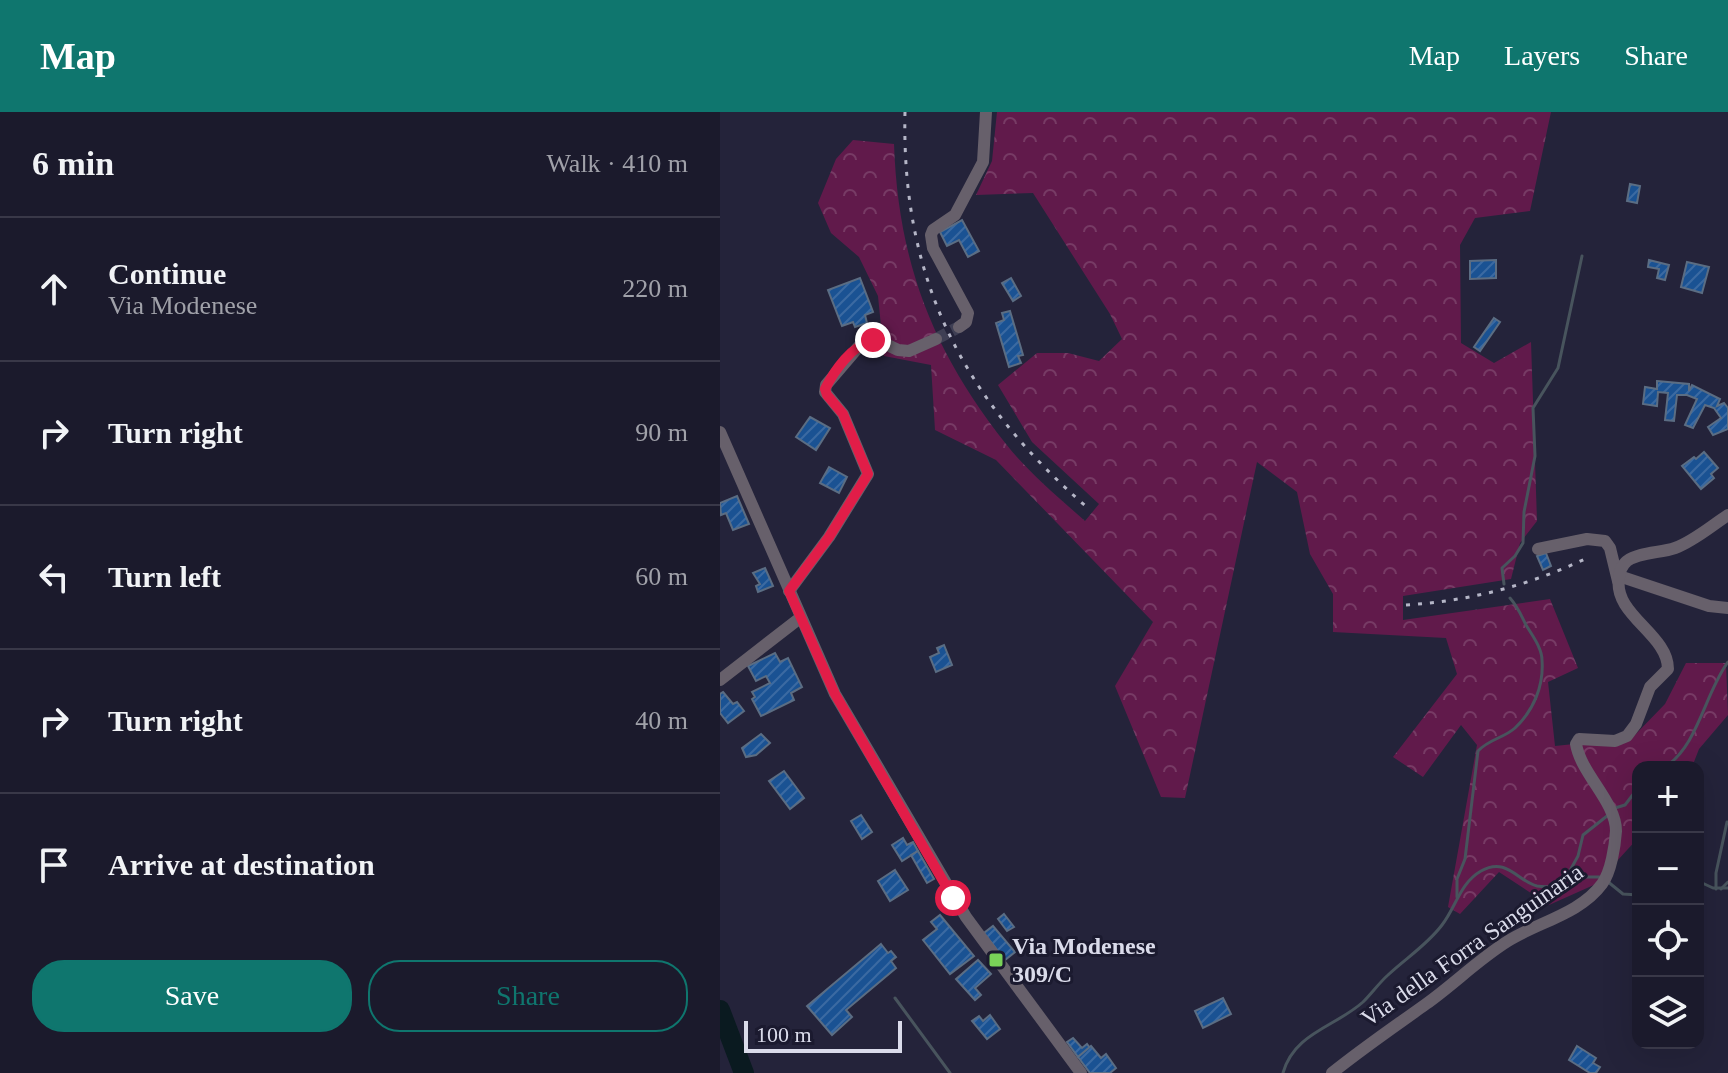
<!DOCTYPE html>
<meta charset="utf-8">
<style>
:root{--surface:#1b1a2c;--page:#242334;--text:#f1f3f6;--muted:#a0a1a9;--line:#393848;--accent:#0f766e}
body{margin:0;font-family:Georgia,serif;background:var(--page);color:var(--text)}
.controls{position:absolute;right:24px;bottom:24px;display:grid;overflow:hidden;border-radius:16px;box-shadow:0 8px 32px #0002}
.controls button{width:72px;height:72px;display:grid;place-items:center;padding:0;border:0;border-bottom:2px solid var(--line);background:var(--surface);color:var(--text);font:40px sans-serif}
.scale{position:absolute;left:24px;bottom:20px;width:158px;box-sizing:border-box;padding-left:8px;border:4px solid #dadbea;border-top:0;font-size:22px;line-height:28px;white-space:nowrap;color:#dadbea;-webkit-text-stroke:6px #1b1a2f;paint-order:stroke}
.stop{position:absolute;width:24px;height:24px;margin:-18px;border:6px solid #e11d48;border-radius:50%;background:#fff}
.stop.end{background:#e11d48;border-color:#fff;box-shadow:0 2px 8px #0008}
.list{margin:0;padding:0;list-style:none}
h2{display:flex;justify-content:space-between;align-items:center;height:104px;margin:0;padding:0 32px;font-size:34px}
h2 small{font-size:26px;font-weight:400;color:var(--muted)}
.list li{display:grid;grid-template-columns:52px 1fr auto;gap:24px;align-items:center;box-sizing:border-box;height:144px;padding:0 32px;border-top:2px solid var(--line)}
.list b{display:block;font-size:30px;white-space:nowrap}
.list p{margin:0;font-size:26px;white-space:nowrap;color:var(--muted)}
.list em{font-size:26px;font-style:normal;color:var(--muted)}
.actions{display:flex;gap:16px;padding:24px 32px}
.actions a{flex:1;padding:18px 0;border:2px solid var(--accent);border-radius:32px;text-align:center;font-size:28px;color:var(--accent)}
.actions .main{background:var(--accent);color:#fff}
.icon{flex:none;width:44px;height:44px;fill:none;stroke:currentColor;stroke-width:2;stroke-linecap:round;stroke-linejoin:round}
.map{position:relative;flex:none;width:1008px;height:961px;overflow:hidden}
header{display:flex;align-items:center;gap:48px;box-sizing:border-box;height:112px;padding:0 40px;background:var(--accent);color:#fff}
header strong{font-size:38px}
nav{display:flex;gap:44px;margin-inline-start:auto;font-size:28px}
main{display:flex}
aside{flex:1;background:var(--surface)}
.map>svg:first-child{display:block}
.forest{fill:url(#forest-crowns)}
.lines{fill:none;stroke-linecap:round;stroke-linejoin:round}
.stream{stroke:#48545d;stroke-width:3}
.river{stroke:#0a1a20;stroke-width:20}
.building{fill:url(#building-hatch);stroke:#5b6d83;stroke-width:2}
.minor-tunnel{stroke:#3f3f54;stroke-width:12;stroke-dasharray:12 6;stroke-linecap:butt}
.minor{stroke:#67606b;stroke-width:12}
.rail{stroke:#b5b6c7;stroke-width:3;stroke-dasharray:4 8;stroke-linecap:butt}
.route{stroke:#e11d48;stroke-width:10}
.poi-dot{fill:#79d158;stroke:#1b1a2f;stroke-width:3}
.labels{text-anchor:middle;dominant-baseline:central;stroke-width:6;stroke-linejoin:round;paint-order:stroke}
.street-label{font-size:24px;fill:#dadbea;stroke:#1b1a2f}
.poi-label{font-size:24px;font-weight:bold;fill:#dadbea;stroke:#1b1a2f;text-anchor:start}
</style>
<header>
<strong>Map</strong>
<nav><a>Map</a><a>Layers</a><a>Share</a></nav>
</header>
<main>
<aside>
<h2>6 min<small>Walk · 410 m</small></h2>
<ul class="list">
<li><svg class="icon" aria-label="ahead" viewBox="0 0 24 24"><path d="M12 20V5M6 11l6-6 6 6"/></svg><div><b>Continue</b><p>Via Modenese</p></div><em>220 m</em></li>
<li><svg class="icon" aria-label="right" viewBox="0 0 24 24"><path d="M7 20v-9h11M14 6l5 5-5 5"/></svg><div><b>Turn right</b></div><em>90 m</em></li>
<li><svg class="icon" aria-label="left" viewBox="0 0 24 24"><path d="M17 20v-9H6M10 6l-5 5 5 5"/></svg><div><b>Turn left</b></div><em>60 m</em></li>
<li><svg class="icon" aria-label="right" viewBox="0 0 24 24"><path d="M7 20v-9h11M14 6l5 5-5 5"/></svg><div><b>Turn right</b></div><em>40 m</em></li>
<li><svg class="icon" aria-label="arrive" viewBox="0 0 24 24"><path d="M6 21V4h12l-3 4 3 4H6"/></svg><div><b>Arrive at destination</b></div></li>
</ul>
<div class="actions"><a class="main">Save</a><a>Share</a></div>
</aside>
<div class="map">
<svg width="1008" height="961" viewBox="0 0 1008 961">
<defs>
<pattern id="forest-crowns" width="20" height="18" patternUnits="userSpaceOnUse" patternTransform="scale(2)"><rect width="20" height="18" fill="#611a4b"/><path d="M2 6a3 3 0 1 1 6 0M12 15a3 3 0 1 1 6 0" fill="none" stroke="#773b65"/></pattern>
<pattern id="building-hatch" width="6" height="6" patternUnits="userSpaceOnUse" patternTransform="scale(2)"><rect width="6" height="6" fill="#1a5293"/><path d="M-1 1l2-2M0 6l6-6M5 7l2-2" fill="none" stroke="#3b6aa2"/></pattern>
</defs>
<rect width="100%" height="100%" fill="#24233a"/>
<!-- forest -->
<path class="forest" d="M277,0H831L810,99L755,106L740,133L741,231L774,251L811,230L817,409L800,431L791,467L683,484V508L830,487L858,556L828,570L835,634L912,626L945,592L966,551H1006L1008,603L979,637L972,655H918V726L876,772L829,793L779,760L740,802L728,795L757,633L741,613L703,665L673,645L737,562L726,526L613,520V482L590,442L577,380L537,350L465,686L441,685L395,574L433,510L276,348L215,318L211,253L164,244L158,184L139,145L111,121L98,91L116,47L133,28L174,32C178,150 213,240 286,332C308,360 338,385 365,409L379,392L312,330L278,273L317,241H348L379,249L402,227L390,202L313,81L256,83L272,49Z"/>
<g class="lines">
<!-- stream -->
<g class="stream">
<path d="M784,472L782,456L795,444L803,431L804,400L815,344L813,296L838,256L862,144"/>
<path d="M945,655C978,634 985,581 1008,550"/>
<path d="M895,696L905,693L918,676"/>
<path d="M848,765H880"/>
<path d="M887,769L903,782L918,783"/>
<path d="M978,769L993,776H1008"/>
<path d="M996,777V761L1007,710"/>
<path d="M1001,777L1008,770"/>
<path d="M737,785V767L745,747L758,639C769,627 784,626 795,616C814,598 824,573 822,548C822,536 812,523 806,513C801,503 798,495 790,486"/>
<path d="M175,886L230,961"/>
<path d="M563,961C574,921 615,915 643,890C652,881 659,871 668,863C686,846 707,833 722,813C736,795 740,771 761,759C787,744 798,770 817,774C824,775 833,775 841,775L858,744L863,723L887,704"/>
</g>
<!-- river -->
<path class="river" d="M0,898L24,961"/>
</g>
<!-- building -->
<g class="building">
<path d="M910,72L920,74L917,91L907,89Z"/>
<path d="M242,108L259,139L248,145L239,128L227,134L220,120Z"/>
<path d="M776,148V166L750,167V149Z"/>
<path d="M929,148L949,153L945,168L937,166L939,157L928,155Z"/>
<path d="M967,150L989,155L982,181L961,175Z"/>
<path d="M140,166L153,200L145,203L147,211L135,215L133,210L122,214L108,178Z"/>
<path d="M291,166L301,184L293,189L282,171Z"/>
<path d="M290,199L303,243L298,244L301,251L289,255L276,211L284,208L282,201Z"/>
<path d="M774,206L780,210L760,239L754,235Z"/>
<path d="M937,269L969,272V279L972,273L1000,287L997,294L1004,291L1008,296V317L993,323L988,315L1001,306L994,296L985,293L973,316L965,313L977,287L967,283H957L954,309L945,308L948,281L938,280L937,294L923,292L925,275L937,277Z"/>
<path d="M90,305L110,316L96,338L76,325Z"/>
<path d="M984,340L998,356L991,362L994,366L981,377L962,354L974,345L976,347Z"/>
<path d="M109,355L127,365L119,381L100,371Z"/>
<path d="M17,384L29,412L13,418L6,401L1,403L0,391Z"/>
<path d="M826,441L831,454L823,458L817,444Z"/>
<path d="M45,456L53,474L38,480L36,474L40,472L33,461Z"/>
<path d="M224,533L232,553L216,560L210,545L219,541L217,536Z"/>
<path d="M55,541L60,550L68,546L82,575L71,581L74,588L41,604L32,587L35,585L32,580L50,571L46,564L36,569L28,554Z"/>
<path d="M3,580L13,592L17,590L24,599L8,611L0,601V582Z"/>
<path d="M41,622L50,631L36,643L26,645L22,636Z"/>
<path d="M64,659L84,686L70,697L49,669Z"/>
<path d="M141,703L152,720L142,727L131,709Z"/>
<path d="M183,726L187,733L193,730L198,739L182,749L172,733Z"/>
<path d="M198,739L214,767L207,771L191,743Z"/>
<path d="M175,758L188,778L170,789L158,769Z"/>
<path d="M284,802L294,815L287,819L278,807Z"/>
<path d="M220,803L254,844L230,862L203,828L217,817L211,810Z"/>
<path d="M273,814L295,840L285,848L264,821Z"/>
<path d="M161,832L168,841L171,839L176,845L171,849L176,856L126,898L132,905L112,923L87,894Z"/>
<path d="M258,848L271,862L255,876L261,883L255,888L236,867Z"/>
<path d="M503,886L511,902L483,916L475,899Z"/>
<path d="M270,903L280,917L267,927L252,909L259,904L263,909Z"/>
<path d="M353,926L362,936L367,932L370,936L358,945L347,930Z"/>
<path d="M371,934L381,946L386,942L396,956L390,961H370L358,945Z"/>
<path d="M857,934L876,946L873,951L880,955L876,961H870L849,948Z"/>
</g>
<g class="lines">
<!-- minor-tunnel -->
<path class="minor-tunnel" d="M216,227L239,215"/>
<!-- minor -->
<g class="minor">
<path d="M239,215L246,210L248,201L213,136L211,123L213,118L235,103L263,50L266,0"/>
<path d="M0,320L115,582L246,805L361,961"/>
<path d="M818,437L867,427L885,429L890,436L898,469"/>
<path d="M899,464L989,494L1008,496"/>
<path d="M69,479L109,425L148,362L123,302L105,280L106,273L141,232L157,228L178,238L189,239L216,227"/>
<path d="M0,568L80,506"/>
<path d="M612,961C643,936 674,915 706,892C734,872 759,847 788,829C818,810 860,802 882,772C891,760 895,734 896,719C896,690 861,662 856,632L859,627L895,629L907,624L916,612L930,575L948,557C948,522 893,503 899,466C899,461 902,453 907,449C919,440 941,441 955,436C974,429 991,414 1008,403"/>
</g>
<!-- rail -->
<g class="rail">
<path d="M185,0C181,168 244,289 369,397"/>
<path d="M686,493C749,489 807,474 865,447"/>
</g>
</g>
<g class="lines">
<!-- route -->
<path class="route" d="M153,228C132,233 114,259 105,277L107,283L123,302L148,362L109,425L69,479L115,582L233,786"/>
</g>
<!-- markers -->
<rect class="poi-dot" x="268" y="840" width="16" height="16" rx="4"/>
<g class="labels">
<!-- street labels -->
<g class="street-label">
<text transform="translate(752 833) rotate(-35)">Via della Forra Sanguinaria</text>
</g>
<!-- poi labels -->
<g class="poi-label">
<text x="292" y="834">Via Modenese<tspan x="292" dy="28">309/C</tspan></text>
</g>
</g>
</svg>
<div class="controls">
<button>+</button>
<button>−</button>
<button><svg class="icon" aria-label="locate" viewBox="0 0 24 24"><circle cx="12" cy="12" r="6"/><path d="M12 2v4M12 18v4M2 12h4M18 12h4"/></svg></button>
<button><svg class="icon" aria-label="layers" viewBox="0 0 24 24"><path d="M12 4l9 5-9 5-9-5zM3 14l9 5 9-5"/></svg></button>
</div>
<div class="scale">100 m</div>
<div class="stop" style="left:233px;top:786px"></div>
<div class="stop end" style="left:153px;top:228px"></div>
</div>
</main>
